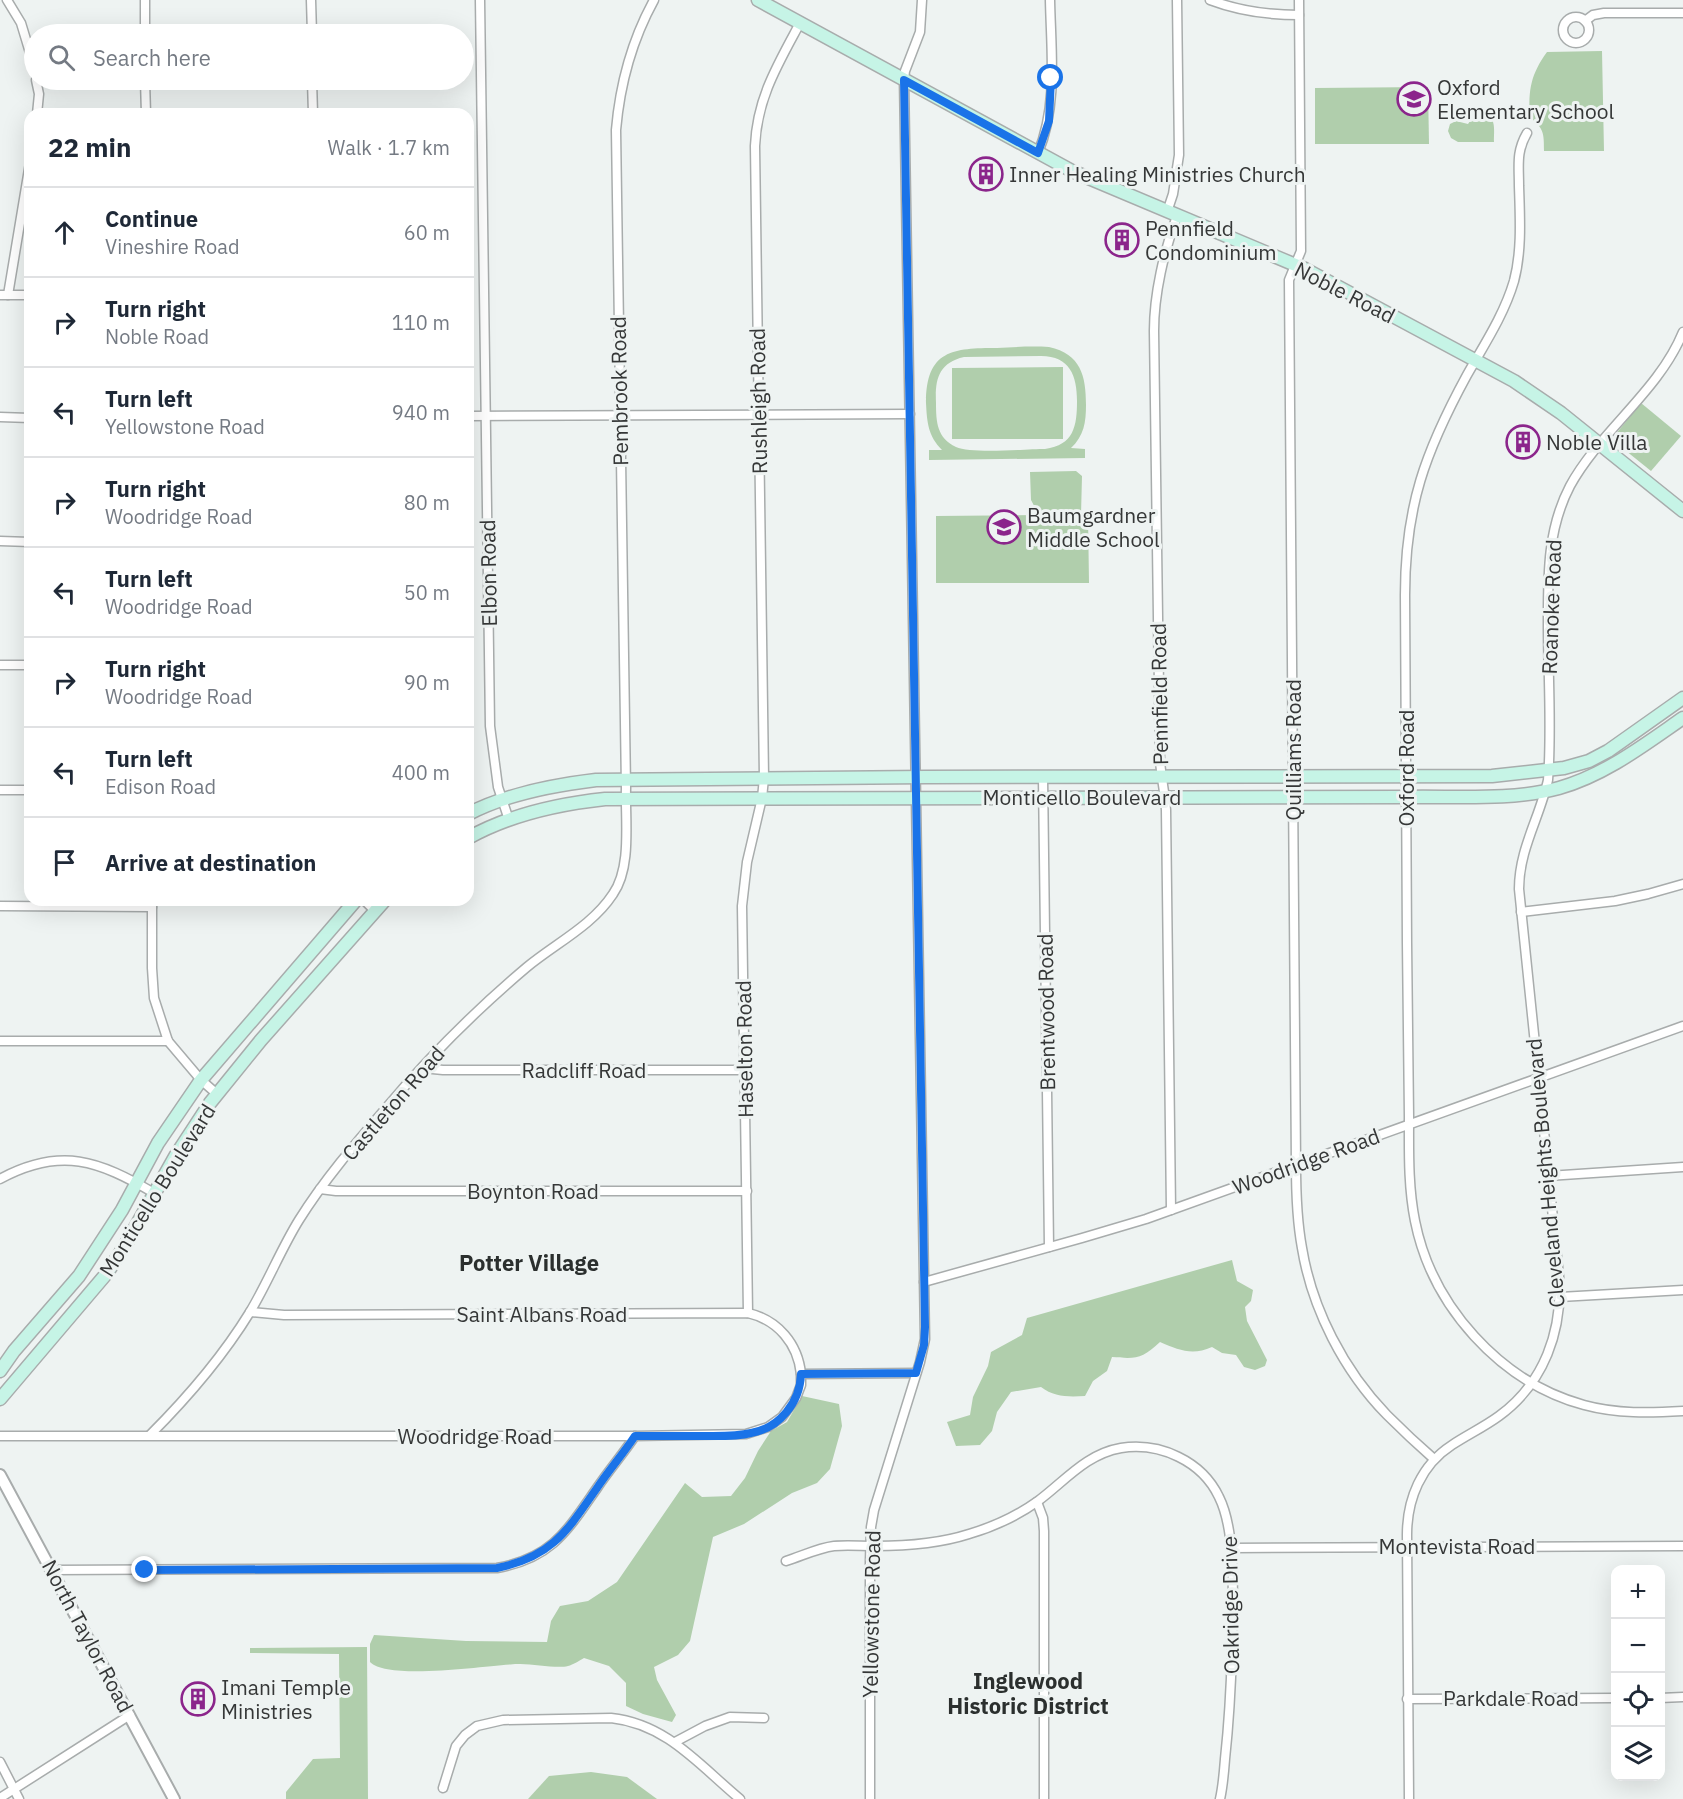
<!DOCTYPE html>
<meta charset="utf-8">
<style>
:root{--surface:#fff;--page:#f6f6f7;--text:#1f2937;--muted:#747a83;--line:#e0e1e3}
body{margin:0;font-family:"IBM Plex Sans",sans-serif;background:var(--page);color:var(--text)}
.controls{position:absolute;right:18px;bottom:18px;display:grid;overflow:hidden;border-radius:12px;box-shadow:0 6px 24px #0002}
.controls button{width:54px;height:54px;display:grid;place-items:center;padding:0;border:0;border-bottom:2px solid var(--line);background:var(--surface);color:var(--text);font:30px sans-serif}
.stop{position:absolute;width:18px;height:18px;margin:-14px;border:4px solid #1a73e8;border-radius:50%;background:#fff}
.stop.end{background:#1a73e8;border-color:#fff;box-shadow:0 2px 6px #0008}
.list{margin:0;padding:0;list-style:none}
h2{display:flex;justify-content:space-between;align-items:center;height:78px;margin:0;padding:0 24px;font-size:26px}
h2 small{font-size:20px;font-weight:400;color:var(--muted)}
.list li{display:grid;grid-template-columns:39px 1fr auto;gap:18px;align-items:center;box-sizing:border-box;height:90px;padding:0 24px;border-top:2px solid var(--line)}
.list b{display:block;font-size:22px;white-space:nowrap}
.list p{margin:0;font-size:20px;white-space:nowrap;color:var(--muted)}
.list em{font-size:20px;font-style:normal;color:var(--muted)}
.icon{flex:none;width:33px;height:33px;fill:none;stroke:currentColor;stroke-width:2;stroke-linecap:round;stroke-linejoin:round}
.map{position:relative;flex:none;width:1683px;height:1799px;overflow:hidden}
.search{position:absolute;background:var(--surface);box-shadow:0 6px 24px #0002;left:24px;top:24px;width:450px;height:66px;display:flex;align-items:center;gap:15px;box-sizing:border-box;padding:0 21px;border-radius:33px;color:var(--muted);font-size:22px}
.panel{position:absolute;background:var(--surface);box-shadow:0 6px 24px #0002;left:24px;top:108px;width:450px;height:798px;border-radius:18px}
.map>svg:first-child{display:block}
.green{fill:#b0ceac;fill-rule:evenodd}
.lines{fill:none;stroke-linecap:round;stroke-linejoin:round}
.minor-casing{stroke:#a8acac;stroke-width:11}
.tertiary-casing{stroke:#a8acac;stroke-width:14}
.secondary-casing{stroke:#a8acac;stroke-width:15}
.minor{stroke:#fff;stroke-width:8}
.tertiary{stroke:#fff;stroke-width:10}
.secondary{stroke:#c6f4e6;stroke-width:12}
.route{stroke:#1a73e8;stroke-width:8}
.labels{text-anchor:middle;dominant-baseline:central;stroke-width:6;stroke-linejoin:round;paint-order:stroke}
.poi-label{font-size:21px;fill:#353737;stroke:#eef3f2;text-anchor:start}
.street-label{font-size:21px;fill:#353737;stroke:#eef3f2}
.neighbourhood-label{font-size:22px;font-weight:bold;fill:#2b2f2e;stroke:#eef3f2}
</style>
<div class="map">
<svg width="1683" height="1799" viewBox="0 0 1683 1799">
<rect width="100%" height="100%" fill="#eef3f2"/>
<!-- green -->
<g class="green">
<path d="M1602,51L1604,151H1544C1544,133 1544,129 1530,117C1528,90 1531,74 1547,52Z"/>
<path d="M1428,87L1429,144H1315V88Z"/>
<path d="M1480,112C1497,114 1494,129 1494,142H1458L1451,138L1448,131L1450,124L1456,121L1468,124L1475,114Z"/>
<path d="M1049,347C1081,354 1086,376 1086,405C1086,422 1084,436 1071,448L1085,449V458L929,460V450H942C928,436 927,422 926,403C926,350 953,348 997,348C1014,347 1032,346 1049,347ZM1041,356C1070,356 1077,376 1077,401C1077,426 1074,445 1045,449C1026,449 971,454 956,447C937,438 936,422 936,403C935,380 938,363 964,357Z"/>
<path d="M1063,367V439H952V368Z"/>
<path d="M1641,403L1681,436L1651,471L1615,442V435Z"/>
<path d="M1076,471L1082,476L1081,515H1088L1089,583H936V516L1039,515L1031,500L1030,472Z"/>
<path d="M1232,1260L1237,1281L1253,1290L1251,1301L1245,1307L1247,1321L1267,1360L1265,1366L1255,1370L1244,1367L1236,1355L1222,1353L1212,1347C1192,1356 1179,1350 1160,1342C1142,1359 1136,1359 1112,1357L1107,1371L1093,1381L1085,1396C1068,1397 1054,1397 1041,1387L1011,1392L997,1412L992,1431L980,1445L956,1446L947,1422L970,1415L973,1397L988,1366L991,1352L1022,1335L1027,1318Z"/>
<path d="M802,1396L839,1404L842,1426L830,1469L817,1483L792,1493L744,1524L713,1537L690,1641L678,1655L654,1667L657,1680L676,1715L672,1722L643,1714L626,1706V1683L609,1666L584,1658C580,1660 573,1665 568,1666C556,1669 531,1663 517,1664C489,1665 389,1681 370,1662V1644L374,1635L466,1641L547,1642L551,1621L560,1606L588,1601L617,1582L685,1483L702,1497L731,1496L745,1478L758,1451L771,1431L787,1422Z"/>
<path d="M367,1647L368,1799H286V1792L313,1759L340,1758L339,1654L250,1653V1648Z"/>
<path d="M591,1772L627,1777L657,1799H528L549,1776Z"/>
</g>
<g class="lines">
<defs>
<g id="minor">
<path d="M7,0L21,23L34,66"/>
<path d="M145,0V34"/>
<path d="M311,0L312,34"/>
<path d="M480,0L490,726L498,787L509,820"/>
<path d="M1210,0C1239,11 1268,15 1299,15"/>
<path d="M1299,0L1301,251L1289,280L1296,1165C1296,1193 1297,1221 1302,1248C1312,1309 1344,1371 1387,1415C1402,1430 1418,1445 1434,1459"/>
<circle cx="1576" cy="30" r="13"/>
<path d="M1585,21L1593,15L1604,13H1683"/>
<path d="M36,80L39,94L37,114"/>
<path d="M145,80L146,114"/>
<path d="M312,80L313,114"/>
<path d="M1527,133C1516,152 1519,165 1519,186C1520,218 1522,251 1514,281C1504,315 1484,345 1467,375C1425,452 1405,507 1405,595C1406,711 1407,827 1407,943C1408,1001 1408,1059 1409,1117C1409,1151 1408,1186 1415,1221C1432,1306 1500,1382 1584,1405C1617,1414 1650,1413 1683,1411"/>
<path d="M1038,153C1058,105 1051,51 1050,0"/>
<path d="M1167,212L1173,194L1179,155L1177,0"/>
<path d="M0,295H30"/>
<path d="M8,295L30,163"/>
<path d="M468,416L910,414"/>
<path d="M0,417L30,418"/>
<path d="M0,541L30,542"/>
<path d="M0,665H30"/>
<path d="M1043,777L1049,1247"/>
<path d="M0,790H30"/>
<path d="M152,900V968L154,998L168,1041L201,1080L217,1094"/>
<path d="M364,900L374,910"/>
<path d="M0,906L152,907"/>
<path d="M1521,912L1615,901L1648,894L1683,884"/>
<path d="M0,1041H168"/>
<path d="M422,1068L443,1070H745"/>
<path d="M1548,1176L1683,1167"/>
<path d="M0,1179C61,1146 99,1161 154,1193"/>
<path d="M320,1189L336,1191H747"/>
<path d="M1171,1210L1166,810C1165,793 1161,777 1160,760L1154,331C1154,294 1164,251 1177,216"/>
<path d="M924,1282L1082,1238L1146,1219L1683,1026"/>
<path d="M1560,1297L1683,1290"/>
<path d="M250,1312L284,1315L748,1313C778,1320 798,1344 801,1374"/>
<path d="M748,1313L742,906L747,862L762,798L764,778L755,146C757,98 778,64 800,23"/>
<path d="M150,1435C187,1398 223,1356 250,1312C268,1282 281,1249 299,1220C324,1180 355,1144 386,1108C429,1057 476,1010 527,967C556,943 592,926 613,894C632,867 625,820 626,788L616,130C620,84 632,40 654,0"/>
<path d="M0,1436H635L746,1434L768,1427L782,1417L796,1398L801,1385V1374L916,1373"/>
<path d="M1037,1502L1043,1518L1044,1531V1799"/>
<path d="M1231,1548L1683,1546"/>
<path d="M786,1561C802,1556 818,1548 834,1546C847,1545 861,1546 875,1546C907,1546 938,1544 969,1534C993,1527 1017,1516 1038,1501C1065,1481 1086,1454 1121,1448C1160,1442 1202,1461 1219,1497C1238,1535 1232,1607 1232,1650C1231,1686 1229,1722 1225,1759C1224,1772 1223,1786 1220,1799"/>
<path d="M52,1570L497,1568C552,1558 567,1531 597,1488C609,1470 623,1454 635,1436"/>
<path d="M1660,1698L1683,1697"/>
<path d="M1407,1699L1616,1698"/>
<path d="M675,1742L705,1726L730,1717L764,1718"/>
<path d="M0,1762L19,1799"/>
<path d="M443,1788L456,1746L465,1735L477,1726L503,1720L611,1718C667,1724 699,1765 740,1799"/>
<path d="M0,1798L130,1715"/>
<path d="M870,1799V1561L871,1527L874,1510L920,1362L925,1339L904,79L905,71L920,32L922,0"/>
<path d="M1409,1799L1407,1535C1407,1499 1421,1465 1452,1445C1467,1435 1484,1427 1499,1416C1544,1383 1563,1331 1559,1276L1519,889C1519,849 1540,817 1548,780C1552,728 1548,676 1548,624C1548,576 1547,530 1570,486C1600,431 1659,391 1683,332"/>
</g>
<path id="tertiary" d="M0,1475L174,1799"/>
<g id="secondary">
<path d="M758,0L1072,171L1305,269L1514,381L1561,413L1683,511"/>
<path d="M468,814C506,794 554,785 596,780L926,777L1492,776L1564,768L1589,761L1608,751L1683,698"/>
<path d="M468,838C509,815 558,804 605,799L1407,797C1457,796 1510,801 1559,788C1605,775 1644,745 1683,718"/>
<path d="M0,1371L14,1351L79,1276L122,1210L158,1143L201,1080L356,900"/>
<path d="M0,1399L107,1273L126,1244L176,1155L210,1103L261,1040L385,900"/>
</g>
</defs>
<!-- minor casing -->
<use href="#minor" class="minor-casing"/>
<!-- tertiary casing -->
<use href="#tertiary" class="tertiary-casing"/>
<!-- secondary casing -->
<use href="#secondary" class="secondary-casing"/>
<!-- minor -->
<use href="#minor" class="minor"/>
<!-- tertiary -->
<use href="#tertiary" class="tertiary"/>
<!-- secondary -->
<use href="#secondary" class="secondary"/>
</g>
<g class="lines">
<!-- route -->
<path class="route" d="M145,1570L497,1568C552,1557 567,1531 597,1488C609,1470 623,1454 635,1436C657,1436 679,1436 700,1436C717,1436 735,1437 751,1433C780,1428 800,1402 801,1374L916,1373L924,1345L925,1327L904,80L1038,153L1049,121L1051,78"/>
</g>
<!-- icons -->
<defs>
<symbol id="school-ring" viewBox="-11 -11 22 22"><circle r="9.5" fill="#eef3f2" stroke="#8b258b" stroke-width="1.5"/><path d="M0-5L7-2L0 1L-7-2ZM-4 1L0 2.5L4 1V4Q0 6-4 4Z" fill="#8b258b"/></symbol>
<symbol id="building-ring" viewBox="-11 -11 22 22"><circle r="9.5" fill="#eef3f2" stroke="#8b258b" stroke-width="1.5"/><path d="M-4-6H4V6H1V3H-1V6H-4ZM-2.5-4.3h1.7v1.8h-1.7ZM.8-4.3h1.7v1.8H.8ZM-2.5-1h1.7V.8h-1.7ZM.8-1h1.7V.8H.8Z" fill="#8b258b"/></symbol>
</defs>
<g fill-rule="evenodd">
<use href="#school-ring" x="1395" y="80" width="38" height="38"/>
<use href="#building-ring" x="967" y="155" width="38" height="38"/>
<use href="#building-ring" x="1103" y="221" width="38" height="38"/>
<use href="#building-ring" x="1504" y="423" width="38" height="38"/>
<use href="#school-ring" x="985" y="508" width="38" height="38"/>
<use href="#building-ring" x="179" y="1680" width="38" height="38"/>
</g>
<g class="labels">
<!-- poi labels -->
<g class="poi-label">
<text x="1437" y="87">Oxford<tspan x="1437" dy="24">Elementary School</tspan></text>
<text x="1009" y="174">Inner Healing Ministries Church</text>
<text x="1145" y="228">Pennfield<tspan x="1145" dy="24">Condominium</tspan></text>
<text x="1546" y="442">Noble Villa</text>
<text x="1027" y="515">Baumgardner<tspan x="1027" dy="24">Middle School</tspan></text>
<text x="221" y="1687">Imani Temple<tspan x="221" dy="24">Ministries</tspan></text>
</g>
<!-- street labels -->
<g class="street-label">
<text transform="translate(1345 292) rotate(27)">Noble Road</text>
<text transform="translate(619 391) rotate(-91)">Pembrook Road</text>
<text transform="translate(758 401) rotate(-91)">Rushleigh Road</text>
<text transform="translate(488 573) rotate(-91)">Elbon Road</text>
<text transform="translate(1551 607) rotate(-88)">Roanoke Road</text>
<text transform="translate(1159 694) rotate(-91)">Pennfield Road</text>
<text transform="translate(1293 750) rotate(-90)">Quilliams Road</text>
<text transform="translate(1406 768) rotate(-90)">Oxford Road</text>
<text x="1082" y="797">Monticello Boulevard</text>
<text transform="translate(1046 1012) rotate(-91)">Brentwood Road</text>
<text transform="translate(744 1049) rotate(-91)">Haselton Road</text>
<text x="584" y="1070">Radcliff Road</text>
<text transform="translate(393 1103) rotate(-49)">Castleton Road</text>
<text transform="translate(1306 1161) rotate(-20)">Woodridge Road</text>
<text transform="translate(1545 1173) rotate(-95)">Cleveland Heights Boulevard</text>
<text transform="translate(157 1190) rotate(-58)">Monticello Boulevard</text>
<text x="533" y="1191">Boynton Road</text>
<text x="542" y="1314">Saint Albans Road</text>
<text x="475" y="1436">Woodridge Road</text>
<text x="1457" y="1546">Montevista Road</text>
<text transform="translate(1230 1605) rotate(-91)">Oakridge Drive</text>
<text transform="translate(871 1614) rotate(-89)">Yellowstone Road</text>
<text transform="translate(88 1636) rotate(62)">North Taylor Road</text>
<text x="1511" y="1698">Parkdale Road</text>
</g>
<!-- neighbourhood labels -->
<g class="neighbourhood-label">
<text x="529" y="1262">Potter Village</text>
<text x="1028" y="1680">Inglewood<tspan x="1028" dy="25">Historic District</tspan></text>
</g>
</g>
</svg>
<div class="controls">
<button>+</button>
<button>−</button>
<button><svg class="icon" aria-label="locate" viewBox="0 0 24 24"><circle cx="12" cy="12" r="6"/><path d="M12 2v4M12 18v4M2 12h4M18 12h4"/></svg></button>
<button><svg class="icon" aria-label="layers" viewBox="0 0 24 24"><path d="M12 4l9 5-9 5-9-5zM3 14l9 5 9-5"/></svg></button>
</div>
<div class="stop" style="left:1051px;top:78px"></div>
<div class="stop end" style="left:145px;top:1570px"></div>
<div class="search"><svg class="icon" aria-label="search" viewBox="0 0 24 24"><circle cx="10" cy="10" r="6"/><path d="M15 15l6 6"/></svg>Search here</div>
<section class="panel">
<h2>22 min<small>Walk · 1.7 km</small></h2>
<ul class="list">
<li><svg class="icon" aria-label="ahead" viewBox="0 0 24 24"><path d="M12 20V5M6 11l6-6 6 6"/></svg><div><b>Continue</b><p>Vineshire Road</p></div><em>60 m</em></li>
<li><svg class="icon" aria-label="right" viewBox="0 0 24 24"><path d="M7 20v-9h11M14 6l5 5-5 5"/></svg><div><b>Turn right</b><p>Noble Road</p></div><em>110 m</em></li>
<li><svg class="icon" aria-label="left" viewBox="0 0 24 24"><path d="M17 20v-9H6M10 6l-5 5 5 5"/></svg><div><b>Turn left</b><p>Yellowstone Road</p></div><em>940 m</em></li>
<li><svg class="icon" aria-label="right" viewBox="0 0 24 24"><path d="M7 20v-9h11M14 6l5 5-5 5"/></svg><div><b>Turn right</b><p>Woodridge Road</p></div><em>80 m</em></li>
<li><svg class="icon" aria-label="left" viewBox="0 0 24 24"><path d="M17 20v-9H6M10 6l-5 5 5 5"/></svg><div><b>Turn left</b><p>Woodridge Road</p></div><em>50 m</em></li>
<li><svg class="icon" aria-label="right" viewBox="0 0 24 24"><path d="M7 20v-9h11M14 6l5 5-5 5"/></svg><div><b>Turn right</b><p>Woodridge Road</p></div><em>90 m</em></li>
<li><svg class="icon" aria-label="left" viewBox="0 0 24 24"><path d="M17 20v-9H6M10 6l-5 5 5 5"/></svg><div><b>Turn left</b><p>Edison Road</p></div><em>400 m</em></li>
<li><svg class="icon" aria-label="arrive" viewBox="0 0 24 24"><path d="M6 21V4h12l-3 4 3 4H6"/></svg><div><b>Arrive at destination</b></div></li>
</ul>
</section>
</div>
